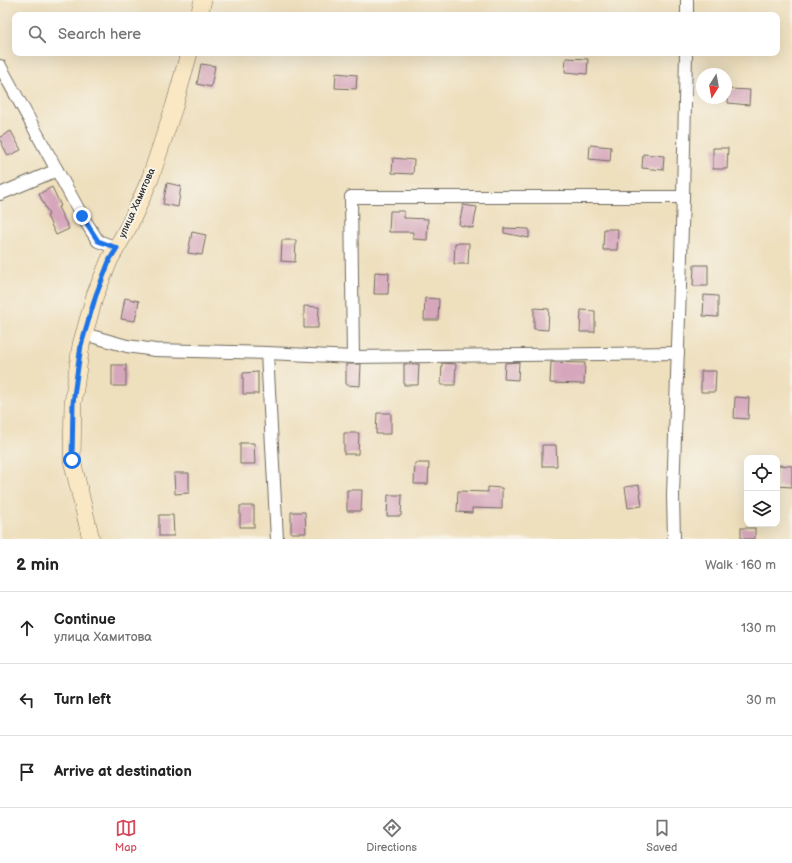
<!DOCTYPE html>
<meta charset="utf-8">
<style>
:root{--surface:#fff;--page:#f6f6f6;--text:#222;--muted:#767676;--line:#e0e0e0;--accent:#d1495b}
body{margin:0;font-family:"Balsamiq Sans",sans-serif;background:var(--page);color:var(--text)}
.controls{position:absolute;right:12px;bottom:12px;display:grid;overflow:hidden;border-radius:8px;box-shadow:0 4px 16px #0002}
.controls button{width:36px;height:36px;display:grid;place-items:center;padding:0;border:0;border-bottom:1px solid var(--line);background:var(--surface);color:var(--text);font:20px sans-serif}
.compass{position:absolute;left:696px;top:68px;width:36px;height:36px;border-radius:50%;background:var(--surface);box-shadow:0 4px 16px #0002;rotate:191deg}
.stop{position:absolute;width:12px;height:12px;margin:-9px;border:3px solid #1a73e8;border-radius:50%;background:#fff}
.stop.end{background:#1a73e8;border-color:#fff;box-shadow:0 1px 4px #0008}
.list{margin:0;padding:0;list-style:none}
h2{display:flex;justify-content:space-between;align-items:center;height:52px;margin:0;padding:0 16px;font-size:17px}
h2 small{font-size:13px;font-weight:400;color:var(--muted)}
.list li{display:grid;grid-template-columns:26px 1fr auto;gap:12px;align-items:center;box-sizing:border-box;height:72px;padding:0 16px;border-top:1px solid var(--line)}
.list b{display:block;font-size:15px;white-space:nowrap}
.list p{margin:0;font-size:13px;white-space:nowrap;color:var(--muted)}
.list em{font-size:13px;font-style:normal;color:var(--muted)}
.icon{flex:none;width:22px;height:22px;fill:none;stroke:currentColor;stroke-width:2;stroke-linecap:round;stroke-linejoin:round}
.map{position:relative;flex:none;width:792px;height:539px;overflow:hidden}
.search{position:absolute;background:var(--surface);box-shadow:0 4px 16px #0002;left:12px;right:12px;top:12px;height:44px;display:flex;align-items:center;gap:10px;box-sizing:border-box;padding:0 14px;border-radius:8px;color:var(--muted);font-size:15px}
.sheet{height:268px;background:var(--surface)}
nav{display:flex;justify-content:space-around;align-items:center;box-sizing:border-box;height:56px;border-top:1px solid var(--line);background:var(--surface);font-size:11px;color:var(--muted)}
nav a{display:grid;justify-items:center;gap:2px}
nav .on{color:var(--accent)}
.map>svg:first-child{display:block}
.building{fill:#d6a7bc}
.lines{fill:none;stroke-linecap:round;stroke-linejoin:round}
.street-casing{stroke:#6f6a5e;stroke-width:14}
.secondary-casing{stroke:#6f6a5e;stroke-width:18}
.street{stroke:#fff;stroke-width:12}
.secondary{stroke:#fae7c3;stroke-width:17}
.route{stroke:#1a73e8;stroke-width:5}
.labels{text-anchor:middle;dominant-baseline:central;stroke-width:4;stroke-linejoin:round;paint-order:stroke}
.street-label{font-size:10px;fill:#2b2b2b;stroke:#f7f3e8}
</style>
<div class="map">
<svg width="792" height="539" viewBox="0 0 792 539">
<rect width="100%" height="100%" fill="#f7f3e8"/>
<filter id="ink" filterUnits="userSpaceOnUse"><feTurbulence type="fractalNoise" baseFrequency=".025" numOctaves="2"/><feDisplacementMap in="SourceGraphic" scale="8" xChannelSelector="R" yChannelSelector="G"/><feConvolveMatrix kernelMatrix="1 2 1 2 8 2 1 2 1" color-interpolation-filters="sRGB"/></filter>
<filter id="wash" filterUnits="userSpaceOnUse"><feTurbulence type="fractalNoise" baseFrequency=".012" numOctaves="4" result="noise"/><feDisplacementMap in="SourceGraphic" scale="16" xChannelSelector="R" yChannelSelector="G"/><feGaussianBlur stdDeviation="0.9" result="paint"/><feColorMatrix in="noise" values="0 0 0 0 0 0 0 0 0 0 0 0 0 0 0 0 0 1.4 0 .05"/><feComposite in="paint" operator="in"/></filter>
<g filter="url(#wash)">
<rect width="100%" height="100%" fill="#eedfbd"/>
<g id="blocks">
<!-- building -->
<g class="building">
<path d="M566,58L588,59L587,74L565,72Z"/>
<path d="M201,64L215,66L211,87L197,84Z"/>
<path d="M336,73L357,75L356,89L335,88Z"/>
<path d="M729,89L750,90L749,105L728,103Z"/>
<path d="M11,131L21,150L8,156L0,140V137Z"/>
<path d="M590,145L611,147L610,161L589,159Z"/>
<path d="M713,148H728L727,169H713Z"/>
<path d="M643,154L664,156L663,170L642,168Z"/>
<path d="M393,158L414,160L413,174L392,173Z"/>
<path d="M167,183L181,186L178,207L163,204Z"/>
<path d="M52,187L61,206L58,207L69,229L56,235L47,216L49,215L39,194Z"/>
<path d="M463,205L477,207L473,228L459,225Z"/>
<path d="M390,211H404V218L428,219L427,240L413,239V232H389Z"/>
<path d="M504,228L529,229V238L504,233Z"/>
<path d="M604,229H618L617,250H603Z"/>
<path d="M192,232L206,235L202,255L188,253Z"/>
<path d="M282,240H296L295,262L281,261Z"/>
<path d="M455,243H469L468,264H454Z"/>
<path d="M694,265H708V286H693Z"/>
<path d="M375,272L389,273L388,294H374Z"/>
<path d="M704,295L718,296V317L703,316Z"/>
<path d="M125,298L139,301L135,321L121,319Z"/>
<path d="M425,298L439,299L438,320H424Z"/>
<path d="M304,306L319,307L318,328H304Z"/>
<path d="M534,308L549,309L548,330L534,329Z"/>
<path d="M581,310L595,311V332H580Z"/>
<path d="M519,362L518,380L504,379L505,363Z"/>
<path d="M551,362L585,363L584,384L550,383Z"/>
<path d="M442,363L456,364L455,385H441Z"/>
<path d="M346,364H361L360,386L346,385Z"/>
<path d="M404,364H419L418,385H404Z"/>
<rect x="112" y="365" width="14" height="21"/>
<path d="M701,371H716L715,392H701Z"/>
<path d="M258,372V394H243V373Z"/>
<path d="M735,397L749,398L748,419L734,418Z"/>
<path d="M377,413H391V434H376Z"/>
<path d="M344,433H359L358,454H344Z"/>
<path d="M240,443H254L255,464H240Z"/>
<path d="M542,445H556L557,466H542Z"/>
<path d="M415,463H429L428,484H414Z"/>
<path d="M778,465L792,466V487L777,486Z"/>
<path d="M174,473H189V493L175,494Z"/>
<path d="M639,485L642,506L628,508L625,487Z"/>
<path d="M488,487L502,488V509L472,508V513L457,512L458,491L488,492Z"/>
<path d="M347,490H362L361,511H347Z"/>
<path d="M388,495H402L401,516H387Z"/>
<rect x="240" y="506" width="14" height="21"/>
<path d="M291,512H305L306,533H291Z"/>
<path d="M159,515H173L174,536H159Z"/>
<rect x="741" y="528" width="14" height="11"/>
</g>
</g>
</g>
<g filter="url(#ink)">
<use href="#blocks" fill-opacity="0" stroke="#6f6a5e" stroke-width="1"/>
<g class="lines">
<defs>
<g id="street">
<path d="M687,15V0"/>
<path d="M0,66L82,216L98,241L117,248"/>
<path d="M0,194L57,170"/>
<path d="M84,334L127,346L155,350L267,353L277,539"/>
<path d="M267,353L353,357"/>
<path d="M678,353L353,357L351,197H683"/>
<path d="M674,539L673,495L683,197L686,53"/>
</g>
<g id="secondary">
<path d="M199,15L203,0"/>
<path d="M91,539L72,460L73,403L81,345L95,295L110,259L129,226L150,179L174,107L189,53"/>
</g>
</defs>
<!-- street casing -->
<use href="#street" class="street-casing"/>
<!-- secondary casing -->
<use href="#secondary" class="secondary-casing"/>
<!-- street -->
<use href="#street" class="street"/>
<!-- secondary -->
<use href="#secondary" class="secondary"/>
</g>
</g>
<g class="lines" filter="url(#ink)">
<!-- route -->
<path class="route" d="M72,460L73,403L81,345L96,295L110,259L117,248L98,241L82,216"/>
</g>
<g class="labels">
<!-- street labels -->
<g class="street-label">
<text transform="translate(137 203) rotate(-66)">улица Хамитова</text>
</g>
</g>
</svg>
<div class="controls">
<button><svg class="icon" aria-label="locate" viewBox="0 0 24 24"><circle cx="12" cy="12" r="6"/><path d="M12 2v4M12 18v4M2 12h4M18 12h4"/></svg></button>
<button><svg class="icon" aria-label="layers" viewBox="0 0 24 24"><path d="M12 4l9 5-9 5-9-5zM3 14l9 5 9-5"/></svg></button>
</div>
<svg class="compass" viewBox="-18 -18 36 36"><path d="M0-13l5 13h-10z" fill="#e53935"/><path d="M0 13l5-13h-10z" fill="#767676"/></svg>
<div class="stop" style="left:72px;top:460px"></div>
<div class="stop end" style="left:82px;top:216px"></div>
<div class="search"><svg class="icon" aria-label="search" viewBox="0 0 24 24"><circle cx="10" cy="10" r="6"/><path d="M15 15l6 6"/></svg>Search here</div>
</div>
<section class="sheet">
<h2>2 min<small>Walk · 160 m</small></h2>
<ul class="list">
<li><svg class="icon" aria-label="ahead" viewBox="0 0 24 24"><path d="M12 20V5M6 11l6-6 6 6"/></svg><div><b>Continue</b><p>улица Хамитова</p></div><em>130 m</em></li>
<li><svg class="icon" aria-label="left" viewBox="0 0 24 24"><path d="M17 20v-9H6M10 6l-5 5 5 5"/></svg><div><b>Turn left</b></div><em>30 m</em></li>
<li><svg class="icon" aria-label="arrive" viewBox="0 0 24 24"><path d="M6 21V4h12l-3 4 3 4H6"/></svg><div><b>Arrive at destination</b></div></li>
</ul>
</section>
<nav>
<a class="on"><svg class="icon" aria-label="map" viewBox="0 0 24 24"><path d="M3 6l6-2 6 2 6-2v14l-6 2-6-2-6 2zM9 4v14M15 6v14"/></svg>Map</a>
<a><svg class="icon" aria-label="directions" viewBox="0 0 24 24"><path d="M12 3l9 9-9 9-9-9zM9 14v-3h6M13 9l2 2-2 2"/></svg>Directions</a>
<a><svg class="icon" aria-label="saved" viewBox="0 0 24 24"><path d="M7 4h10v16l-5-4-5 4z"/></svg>Saved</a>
</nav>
